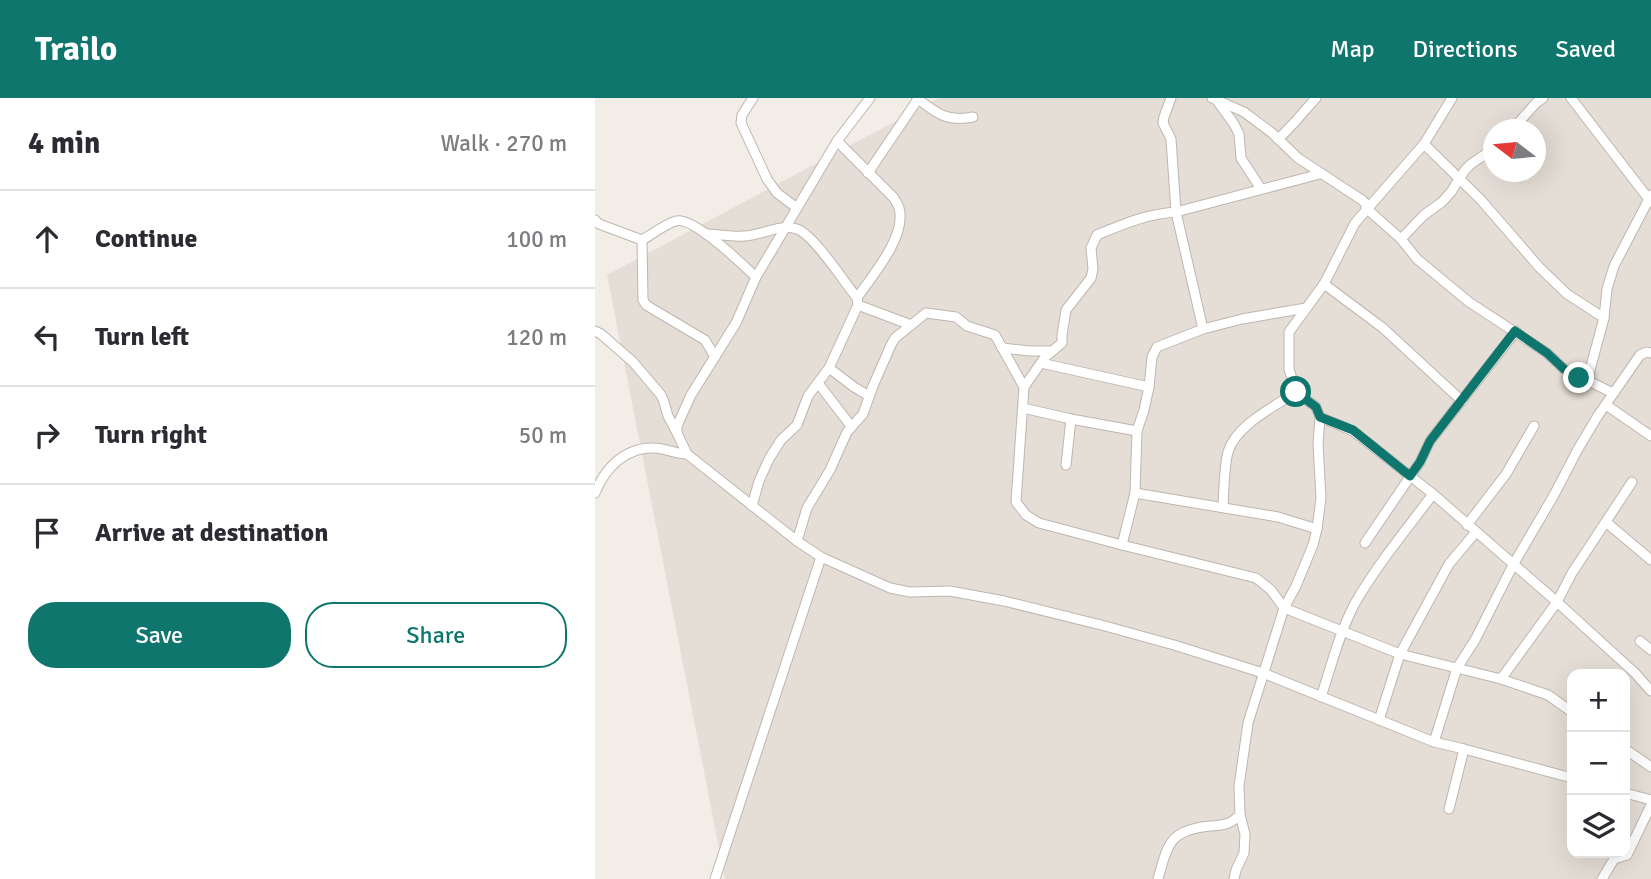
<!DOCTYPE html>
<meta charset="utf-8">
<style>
:root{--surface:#fff;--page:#f7f7f7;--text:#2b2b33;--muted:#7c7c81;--line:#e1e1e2;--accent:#0f766e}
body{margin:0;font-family:Signika,sans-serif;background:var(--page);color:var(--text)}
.controls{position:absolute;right:21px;bottom:21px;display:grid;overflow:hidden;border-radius:14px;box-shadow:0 7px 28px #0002}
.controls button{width:63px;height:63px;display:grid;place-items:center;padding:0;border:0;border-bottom:2px solid var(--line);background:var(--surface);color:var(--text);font:35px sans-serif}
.compass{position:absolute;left:888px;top:21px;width:63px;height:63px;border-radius:50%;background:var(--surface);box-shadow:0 7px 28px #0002;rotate:286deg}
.stop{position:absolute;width:21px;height:21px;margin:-16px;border:5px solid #0f766e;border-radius:50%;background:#fff}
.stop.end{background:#0f766e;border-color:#fff;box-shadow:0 2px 7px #0008}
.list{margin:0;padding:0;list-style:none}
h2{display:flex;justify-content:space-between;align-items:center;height:91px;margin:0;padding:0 28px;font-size:30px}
h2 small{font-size:23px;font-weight:400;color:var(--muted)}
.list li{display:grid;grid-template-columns:46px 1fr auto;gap:21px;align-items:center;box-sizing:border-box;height:98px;padding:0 28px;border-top:2px solid var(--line)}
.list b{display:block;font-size:26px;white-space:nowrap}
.list em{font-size:23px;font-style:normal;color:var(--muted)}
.actions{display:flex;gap:14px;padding:21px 28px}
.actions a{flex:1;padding:16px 0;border:2px solid var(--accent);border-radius:28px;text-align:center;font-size:24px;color:var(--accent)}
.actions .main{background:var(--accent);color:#fff}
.icon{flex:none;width:38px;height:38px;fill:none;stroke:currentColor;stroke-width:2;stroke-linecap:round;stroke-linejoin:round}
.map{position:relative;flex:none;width:1056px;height:781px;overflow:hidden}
header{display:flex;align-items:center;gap:42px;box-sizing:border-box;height:98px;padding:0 35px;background:var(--accent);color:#fff}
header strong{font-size:33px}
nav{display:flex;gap:38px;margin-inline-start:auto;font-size:24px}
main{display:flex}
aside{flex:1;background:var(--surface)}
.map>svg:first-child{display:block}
.residential{fill:#e5ded6;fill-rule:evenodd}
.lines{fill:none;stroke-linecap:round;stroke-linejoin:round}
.minor-casing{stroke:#bfb6ae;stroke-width:11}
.minor{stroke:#fff;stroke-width:9}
.route{stroke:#0f766e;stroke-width:9}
</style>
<header>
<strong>Trailo</strong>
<nav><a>Map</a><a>Directions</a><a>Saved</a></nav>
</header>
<main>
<aside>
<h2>4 min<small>Walk · 270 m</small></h2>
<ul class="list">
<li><svg class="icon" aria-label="ahead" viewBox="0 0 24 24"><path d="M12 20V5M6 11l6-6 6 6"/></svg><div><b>Continue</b></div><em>100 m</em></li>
<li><svg class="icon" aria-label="left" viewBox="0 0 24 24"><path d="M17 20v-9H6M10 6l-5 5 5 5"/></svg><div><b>Turn left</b></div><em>120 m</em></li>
<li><svg class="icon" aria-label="right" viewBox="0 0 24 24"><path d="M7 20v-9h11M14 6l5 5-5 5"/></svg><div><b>Turn right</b></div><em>50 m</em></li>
<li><svg class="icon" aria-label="arrive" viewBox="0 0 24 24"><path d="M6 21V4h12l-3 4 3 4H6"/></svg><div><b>Arrive at destination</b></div></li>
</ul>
<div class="actions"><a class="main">Save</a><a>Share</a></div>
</aside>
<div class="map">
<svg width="1056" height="781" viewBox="0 0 1056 781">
<rect width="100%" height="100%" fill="#f2ede7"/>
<!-- residential -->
<path class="residential" d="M344,0H1056V781H130L12,177ZM898,32H940V74H898ZM977,576H1030V755H977Z"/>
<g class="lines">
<defs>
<g id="minor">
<path d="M158,0L147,17L146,25L172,81L182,95L202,110"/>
<path d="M275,0L242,43L161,179L141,225L96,297L82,328V335L92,356L202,443L226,459L295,490L315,494L355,493L409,503L510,528L579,547L668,575L839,644L869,651L977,680"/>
<path d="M322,0C342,16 352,24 378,19"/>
<path d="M576,0L569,19L568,25L576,41L581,114L608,231"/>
<path d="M617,0L649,14L677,35L703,60L767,102L771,106V110L806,141L822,161L874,204L952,255L969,271L1018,295"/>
<path d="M976,0L1056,104"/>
<path d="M623,4L639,26L644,36L646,60L666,91"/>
<path d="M917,32L941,5L948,0"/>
<path d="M683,41C697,29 708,14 721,0"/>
<path d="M242,43L299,100C300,103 303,106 304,110C312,138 277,178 262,200"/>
<path d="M829,46L886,102L944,169L972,196L1009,220"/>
<path d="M273,75L323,1"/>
<path d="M725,76L581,114C551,116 529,126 502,137L496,150L498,171L496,180L471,212L467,237V245L450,259L429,289L421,404L431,417L444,425L527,447L661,480L676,492L689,510L805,556L906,581L953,597L977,614"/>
<path d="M0,122L4,126L47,142L48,202L51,207L61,213L110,242L120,259"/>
<path d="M111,136C124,136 136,139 149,138C166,138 185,125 202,131C218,136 250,185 262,200L263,207L316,227"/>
<path d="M806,141L829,117L847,104L856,94L870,72L876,66L898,51"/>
<path d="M47,142C58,136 70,126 81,123C98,118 148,167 161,179"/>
<path d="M729,186L788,230L867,303"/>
<path d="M0,233L6,236L38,264L66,297L69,304L73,318L82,335"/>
<path d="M407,250L435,253H457"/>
<path d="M446,265L554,289"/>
<path d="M234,270L259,289L274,298"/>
<path d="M992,283L1009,220L1012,191L1019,168L1056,97"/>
<path d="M223,285L256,328"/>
<path d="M1011,307L1056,338"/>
<path d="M428,310L476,321L542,333"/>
<path d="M725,319L758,333L838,396L962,504L1040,575L1056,593"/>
<path d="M471,367L476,321"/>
<path d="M0,395C10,370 30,349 59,350C70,350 80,356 92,356"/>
<path d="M540,395L683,419L722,431"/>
<path d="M157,408L164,383L174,361L186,342L202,327L213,298L234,270L263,207"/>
<path d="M628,408C629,393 629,369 633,354C641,327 679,309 701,294"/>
<path d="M1011,424L1056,462"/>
<path d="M872,427L911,376L939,328"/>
<path d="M202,443L212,410L235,372L252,334L268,316L278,288L296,247L300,240L331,215L361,219L372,228L400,237L429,289"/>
<path d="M770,445L825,364L835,343L921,233"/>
<path d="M527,447L540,395L542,333L549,312L554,289L557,259L562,249L608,231L647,221L711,210"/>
<path d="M1045,543L1056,552"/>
<path d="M906,581L962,504L977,475L1037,384"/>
<path d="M726,599C736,569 744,536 759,507C781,468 811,432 838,396"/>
<path d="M784,622L805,556L854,466L881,434"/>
<path d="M839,644L862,570L880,542L918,467L959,397L983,351L1002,319L1045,257L1052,254L1056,255"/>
<path d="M1030,651L1056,669"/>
<path d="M1030,695L1056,702"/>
<path d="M854,711L869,651"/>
<path d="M120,781L226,459"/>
<path d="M563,781C573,745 575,732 615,728C629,727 634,727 645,717"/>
<path d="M639,781L641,772L649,755L650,736L645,717L644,688L653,625L689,510L701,488L718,447L722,431L726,400L723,346L725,319L721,309L701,294L694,271V234L729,186L760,125L829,46L857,0"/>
<path d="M1007,781L1019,761L1032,757L1056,707"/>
</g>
</defs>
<!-- minor casing -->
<use href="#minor" class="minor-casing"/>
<!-- minor -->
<use href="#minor" class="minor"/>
</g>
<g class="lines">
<!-- route -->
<path class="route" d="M701,294L721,309L725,319L758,332L815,378L825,364L835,343L920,233L952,255L969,271L984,280"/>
</g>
</svg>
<div class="controls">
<button>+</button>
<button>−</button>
<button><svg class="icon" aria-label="layers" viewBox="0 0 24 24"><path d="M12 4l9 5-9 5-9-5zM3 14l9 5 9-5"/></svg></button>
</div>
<svg class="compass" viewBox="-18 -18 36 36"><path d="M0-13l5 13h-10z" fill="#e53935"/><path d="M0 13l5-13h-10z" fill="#7c7c81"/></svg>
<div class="stop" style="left:701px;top:294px"></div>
<div class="stop end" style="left:984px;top:280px"></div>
</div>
</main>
